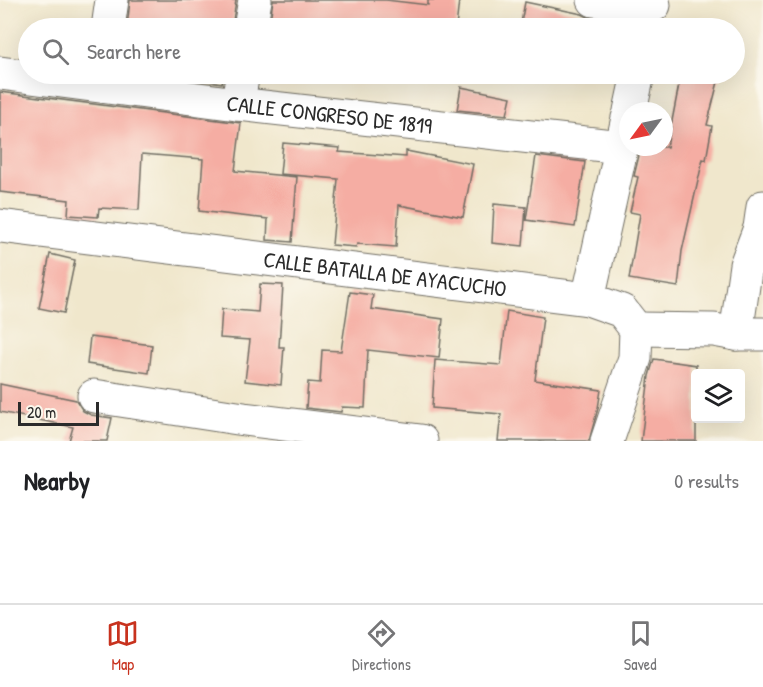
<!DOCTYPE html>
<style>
:root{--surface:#fff;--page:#f2f2f2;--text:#202124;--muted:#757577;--line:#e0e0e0;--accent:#c8321e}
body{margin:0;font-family:"Patrick Hand",sans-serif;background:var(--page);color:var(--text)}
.controls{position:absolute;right:18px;bottom:18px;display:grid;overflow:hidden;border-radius:6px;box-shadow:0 6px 24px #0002}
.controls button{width:54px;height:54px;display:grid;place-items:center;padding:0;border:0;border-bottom:2px solid var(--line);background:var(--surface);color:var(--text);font:30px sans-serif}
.compass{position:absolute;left:619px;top:102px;width:54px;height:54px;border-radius:50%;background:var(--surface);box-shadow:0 6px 24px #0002;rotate:237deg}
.scale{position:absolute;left:18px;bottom:15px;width:81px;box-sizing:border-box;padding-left:6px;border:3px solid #2b2b2b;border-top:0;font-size:16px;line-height:21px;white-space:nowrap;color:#2b2b2b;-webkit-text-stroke:4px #fbf7ec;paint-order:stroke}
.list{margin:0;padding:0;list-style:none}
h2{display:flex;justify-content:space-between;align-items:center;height:78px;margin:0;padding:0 24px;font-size:26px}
h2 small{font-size:20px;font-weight:400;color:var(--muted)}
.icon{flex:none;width:33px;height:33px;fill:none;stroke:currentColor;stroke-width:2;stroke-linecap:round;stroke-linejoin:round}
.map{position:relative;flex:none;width:763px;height:441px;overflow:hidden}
.search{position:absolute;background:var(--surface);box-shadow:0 6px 24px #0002;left:18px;right:18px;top:18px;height:66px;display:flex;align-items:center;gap:15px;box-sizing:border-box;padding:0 21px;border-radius:33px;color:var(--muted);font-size:22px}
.sheet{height:162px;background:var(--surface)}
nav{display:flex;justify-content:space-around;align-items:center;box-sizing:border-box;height:84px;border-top:2px solid var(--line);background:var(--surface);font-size:16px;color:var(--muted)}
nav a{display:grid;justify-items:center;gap:3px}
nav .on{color:var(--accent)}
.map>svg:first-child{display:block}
.building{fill:#f5ada3}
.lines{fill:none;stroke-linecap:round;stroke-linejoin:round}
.minor-casing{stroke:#706d63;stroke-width:35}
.minor{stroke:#fff;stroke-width:33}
.labels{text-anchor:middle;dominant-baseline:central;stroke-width:4.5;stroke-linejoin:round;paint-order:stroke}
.street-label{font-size:22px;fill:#2b2b2b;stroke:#fbf7ec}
</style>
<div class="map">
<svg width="763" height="441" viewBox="0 0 763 441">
<rect width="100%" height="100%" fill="#fbf7ec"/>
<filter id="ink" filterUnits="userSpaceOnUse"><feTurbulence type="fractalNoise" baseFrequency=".0167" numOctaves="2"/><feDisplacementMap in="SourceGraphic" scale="12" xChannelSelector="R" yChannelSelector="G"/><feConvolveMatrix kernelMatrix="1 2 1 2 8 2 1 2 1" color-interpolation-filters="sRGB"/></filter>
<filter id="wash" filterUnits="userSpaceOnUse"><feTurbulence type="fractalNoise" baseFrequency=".008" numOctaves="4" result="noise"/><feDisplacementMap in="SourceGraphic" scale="24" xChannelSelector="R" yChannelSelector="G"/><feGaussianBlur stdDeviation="1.35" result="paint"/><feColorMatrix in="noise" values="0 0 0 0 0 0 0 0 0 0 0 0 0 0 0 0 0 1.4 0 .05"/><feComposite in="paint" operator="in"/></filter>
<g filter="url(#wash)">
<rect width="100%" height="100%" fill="#f0e7cc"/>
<g id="blocks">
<!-- building -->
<g class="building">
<path d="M130,0H236L232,28H127Z"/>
<path d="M273,0H386L428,5V0H459L456,28H269Z"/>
<path d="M525,2L582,14L592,19L604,20L603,28H520Z"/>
<path d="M194,74H224L222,83L194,79Z"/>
<path d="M681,74H720L707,125L712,126L706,160L703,159L682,251L678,287L629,279L640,214L630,212L638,177L634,176L641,147H667Z"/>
<path d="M461,87L511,97L507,115L457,110Z"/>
<path d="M0,92L241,123L235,171L297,177L292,242L267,240L268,219L199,211L203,159L142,154L139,210L99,208L98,217L68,215L69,200L0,192Z"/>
<path d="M283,143L340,148L339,152L406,157V151L473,164L463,217L399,205L396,247L357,244L356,247L332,245L338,179L280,174Z"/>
<path d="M536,156L585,162L575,227L526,220Z"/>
<path d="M494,204L526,207L523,246L492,243Z"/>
<path d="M50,254L75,260L64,313L39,308Z"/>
<path d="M260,284L283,285L279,347H284L281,385L245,381L250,340L220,338L222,309L258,312Z"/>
<path d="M350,292L373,295L371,309L443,319L439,358L368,350L365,408L342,407L341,412L306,408L308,382L320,383L322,350L341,351Z"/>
<path d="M507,311L543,317L535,380L601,390L598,408L589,441H498L501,414L432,408L435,360L501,365Z"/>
<path d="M90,337L152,345L149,373L87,364Z"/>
<path d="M654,359L696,365V441H641L649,376Z"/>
<path d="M0,384L76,400L83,411L91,415L112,418L107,441H69L73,427L0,412Z"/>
</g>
</g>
</g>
<g filter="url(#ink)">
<use href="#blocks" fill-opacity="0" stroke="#706d63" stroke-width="1.5"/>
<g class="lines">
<defs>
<g id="minor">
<path d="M594,0L654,5"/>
<path d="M108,28L112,0"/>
<path d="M250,28L255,0"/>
<path id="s1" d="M0,73L237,104L621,147"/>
<path d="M237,104L243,74"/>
<path d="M630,111L638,74"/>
<path id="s2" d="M0,226L588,299L622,311L636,329L635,358L607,441"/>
<path d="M588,299L628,118"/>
<path d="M636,329L714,330L736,334H763"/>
<path d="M736,334L746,265L760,228L763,207"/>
<path d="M94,396L244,419L421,441"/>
</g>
</defs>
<!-- minor casing -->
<use href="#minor" class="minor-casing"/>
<!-- minor -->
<use href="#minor" class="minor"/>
</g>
</g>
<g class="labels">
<!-- street labels -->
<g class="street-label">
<text stroke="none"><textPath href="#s1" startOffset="332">CALLE CONGRESO DE 1819</textPath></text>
<text stroke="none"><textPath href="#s2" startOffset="388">CALLE BATALLA DE AYACUCHO</textPath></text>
</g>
</g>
</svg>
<div class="controls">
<button><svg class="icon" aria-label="layers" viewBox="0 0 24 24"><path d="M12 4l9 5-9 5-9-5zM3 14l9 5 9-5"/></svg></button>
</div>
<svg class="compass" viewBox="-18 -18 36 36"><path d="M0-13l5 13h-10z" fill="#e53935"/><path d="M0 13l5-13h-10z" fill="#757577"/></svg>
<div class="scale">20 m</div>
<div class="search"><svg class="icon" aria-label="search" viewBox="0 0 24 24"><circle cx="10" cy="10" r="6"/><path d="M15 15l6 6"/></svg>Search here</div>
</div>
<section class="sheet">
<h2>Nearby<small>0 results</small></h2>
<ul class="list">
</ul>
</section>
<nav>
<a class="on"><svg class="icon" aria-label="map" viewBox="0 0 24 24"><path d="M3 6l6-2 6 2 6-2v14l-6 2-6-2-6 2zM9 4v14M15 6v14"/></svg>Map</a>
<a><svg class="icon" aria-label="directions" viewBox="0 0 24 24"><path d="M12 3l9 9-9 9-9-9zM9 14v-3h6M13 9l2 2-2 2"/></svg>Directions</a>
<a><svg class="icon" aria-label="saved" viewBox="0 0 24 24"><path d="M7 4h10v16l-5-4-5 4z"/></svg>Saved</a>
</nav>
